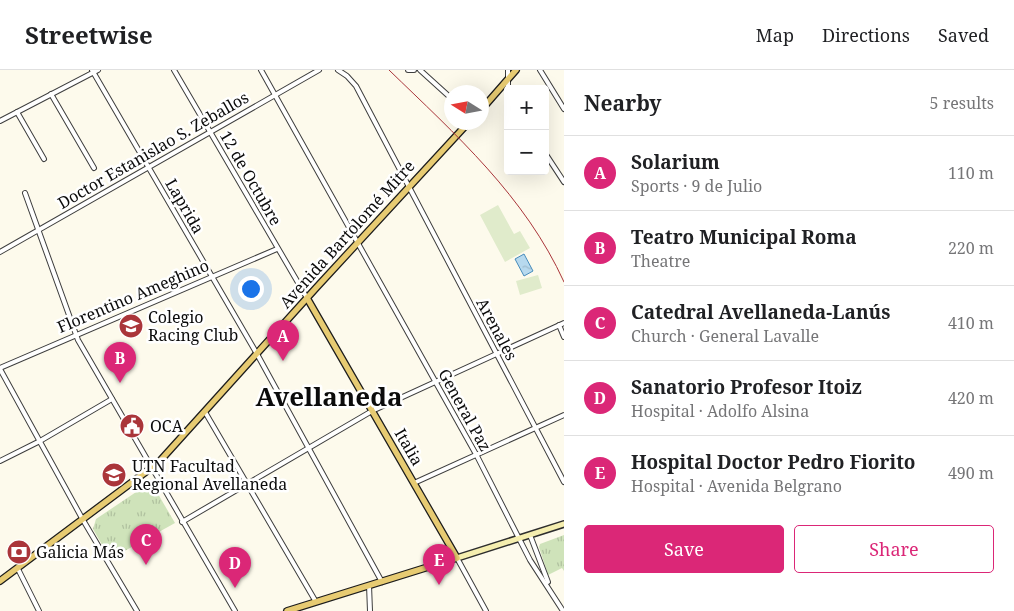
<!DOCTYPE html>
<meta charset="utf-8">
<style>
:root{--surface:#fff;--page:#f6f6f6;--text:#202124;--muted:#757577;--line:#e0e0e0;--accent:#db2777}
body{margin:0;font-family:"Noto Serif",serif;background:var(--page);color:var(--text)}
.controls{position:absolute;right:15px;top:15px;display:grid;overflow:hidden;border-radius:5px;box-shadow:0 5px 20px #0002}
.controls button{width:45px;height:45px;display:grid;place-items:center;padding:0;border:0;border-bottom:1px solid var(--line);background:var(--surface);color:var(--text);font:25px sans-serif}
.compass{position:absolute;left:444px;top:15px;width:45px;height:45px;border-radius:50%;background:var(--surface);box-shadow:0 5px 20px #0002;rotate:281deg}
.you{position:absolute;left:250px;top:218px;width:18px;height:18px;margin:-12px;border:4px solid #fff;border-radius:50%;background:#1a73e8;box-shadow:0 0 0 8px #1a73e833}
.badge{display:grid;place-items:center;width:32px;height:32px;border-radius:50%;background:var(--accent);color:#fff;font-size:16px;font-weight:700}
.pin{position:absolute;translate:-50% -41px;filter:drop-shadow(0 1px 2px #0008)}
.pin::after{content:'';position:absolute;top:26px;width:18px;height:15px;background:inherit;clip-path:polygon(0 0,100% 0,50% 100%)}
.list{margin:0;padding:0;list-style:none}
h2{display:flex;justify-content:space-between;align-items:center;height:65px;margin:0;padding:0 20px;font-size:21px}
h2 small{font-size:16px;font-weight:400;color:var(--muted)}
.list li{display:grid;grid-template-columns:32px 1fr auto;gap:15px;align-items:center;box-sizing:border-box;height:75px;padding:0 20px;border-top:1px solid var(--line)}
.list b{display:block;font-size:19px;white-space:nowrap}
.list p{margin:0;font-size:16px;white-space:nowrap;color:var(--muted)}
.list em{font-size:16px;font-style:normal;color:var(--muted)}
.actions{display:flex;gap:10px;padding:15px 20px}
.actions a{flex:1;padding:11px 0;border:1px solid var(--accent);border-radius:5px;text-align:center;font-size:18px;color:var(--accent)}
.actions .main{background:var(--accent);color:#fff}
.map{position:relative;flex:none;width:564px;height:541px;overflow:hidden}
header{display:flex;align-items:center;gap:30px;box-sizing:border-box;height:70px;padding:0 25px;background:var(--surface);border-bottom:1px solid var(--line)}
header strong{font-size:24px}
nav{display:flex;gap:28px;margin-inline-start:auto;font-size:18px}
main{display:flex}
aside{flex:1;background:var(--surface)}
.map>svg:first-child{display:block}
.park{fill:url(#park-tufts)}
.pitch{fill:#e0ebcb}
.water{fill:url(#water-ripples);stroke:#478cbc}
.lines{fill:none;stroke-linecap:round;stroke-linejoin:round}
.minor-casing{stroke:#3e3e3e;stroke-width:6}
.secondary-casing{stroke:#2d2d2d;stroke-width:8}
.primary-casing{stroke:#1c1c1c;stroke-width:8}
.minor{stroke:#fff;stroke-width:4}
.secondary{stroke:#f5eeaf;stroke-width:5}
.primary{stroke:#e7cb72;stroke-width:5.5}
.rail{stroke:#aa353a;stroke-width:1}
.labels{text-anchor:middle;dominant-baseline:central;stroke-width:5;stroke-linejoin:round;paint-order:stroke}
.street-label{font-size:16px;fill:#0b0b0b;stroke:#fff}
.poi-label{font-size:16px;fill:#0b0b0b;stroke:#fff;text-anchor:start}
.town-label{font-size:26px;font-weight:bold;fill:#0b0b0b;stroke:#fff}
</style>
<header>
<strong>Streetwise</strong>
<nav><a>Map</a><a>Directions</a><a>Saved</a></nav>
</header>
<main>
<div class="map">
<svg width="564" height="541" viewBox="0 0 564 541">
<defs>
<pattern id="park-tufts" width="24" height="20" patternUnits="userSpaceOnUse" patternTransform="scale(1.25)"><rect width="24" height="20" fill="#cfe3ba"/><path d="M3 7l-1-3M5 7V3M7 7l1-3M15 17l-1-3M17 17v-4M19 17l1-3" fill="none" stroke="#b0c19f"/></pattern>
<pattern id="water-ripples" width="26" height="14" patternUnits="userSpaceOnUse" patternTransform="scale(1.25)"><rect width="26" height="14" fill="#b7d9ee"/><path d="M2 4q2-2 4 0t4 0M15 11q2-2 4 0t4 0" fill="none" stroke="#9cb9cb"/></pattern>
</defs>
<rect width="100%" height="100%" fill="#fdfaec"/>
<!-- park -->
<g class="park">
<path d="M151,412L175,453L112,488L109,487L93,459L96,449Z"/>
<path d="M564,465V501L562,498L548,505L539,477L540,474Z"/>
</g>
<!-- pitch -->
<g class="pitch">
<path d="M498,135L514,164L520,161L530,178L505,192L480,145Z"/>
<path d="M538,205L542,218L520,225L516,211Z"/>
</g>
<!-- water -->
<path class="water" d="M524,184L533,201L524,206L515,189Z"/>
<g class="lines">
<defs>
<g id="minor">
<path d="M92,0L257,284L382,512"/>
<path d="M174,0L307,228"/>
<path d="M261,0L477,386L530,490L563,541"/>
<path d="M338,0L347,6L356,16L564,412"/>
<path d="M408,0H414"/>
<path d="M420,0L452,29"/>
<path d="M508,0V19"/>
<path d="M540,0L564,39"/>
<path d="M51,24L94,98"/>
<path d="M17,42L44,89"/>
<path d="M0,51L98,0"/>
<path d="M545,83L564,112"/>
<path d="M25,123L78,270L235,541"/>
<path d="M0,182L319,0"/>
<path d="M559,255L564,267"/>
<path d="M0,298L277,179"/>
<path d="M0,299L83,450L137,541"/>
<path d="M205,342L316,532"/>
<path d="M0,391L40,371L112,329"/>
<path d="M414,413L564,345"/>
<path d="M182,452L372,341L564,253"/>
<path d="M530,465L548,512"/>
<path d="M457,488L486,541"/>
<path d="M18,499L39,541"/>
<path d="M369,515L370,541"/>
</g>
<path id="secondary" d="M457,488L564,454"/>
<g id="primary">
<path d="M482,39L516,0"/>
<path d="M0,511L159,392L316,218L469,52"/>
<path d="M287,541L457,488L307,228"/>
</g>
</defs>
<!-- minor casing -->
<use href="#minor" class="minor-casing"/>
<!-- secondary casing -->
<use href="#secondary" class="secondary-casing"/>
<!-- primary casing -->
<use href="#primary" class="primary-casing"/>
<!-- minor -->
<use href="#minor" class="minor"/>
<!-- secondary -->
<use href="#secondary" class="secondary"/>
<!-- primary -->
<use href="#primary" class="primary"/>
<!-- rail -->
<path class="rail" d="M389,0C456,65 525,126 564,212"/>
</g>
<!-- icons -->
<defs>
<symbol id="school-disc" viewBox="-11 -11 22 22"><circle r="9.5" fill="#aa353a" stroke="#fff"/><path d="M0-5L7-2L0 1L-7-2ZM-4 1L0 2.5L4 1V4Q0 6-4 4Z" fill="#fff"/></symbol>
<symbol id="civic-disc" viewBox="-11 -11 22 22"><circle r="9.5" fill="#aa353a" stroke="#fff"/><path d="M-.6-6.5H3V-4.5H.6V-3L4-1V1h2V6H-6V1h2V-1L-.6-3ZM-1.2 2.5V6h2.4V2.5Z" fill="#fff"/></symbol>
<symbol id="university-disc" viewBox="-11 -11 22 22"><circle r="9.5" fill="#aa353a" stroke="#fff"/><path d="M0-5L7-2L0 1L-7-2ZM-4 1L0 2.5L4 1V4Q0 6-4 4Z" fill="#fff"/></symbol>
<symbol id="bank-disc" viewBox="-11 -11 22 22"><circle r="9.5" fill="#aa353a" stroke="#fff"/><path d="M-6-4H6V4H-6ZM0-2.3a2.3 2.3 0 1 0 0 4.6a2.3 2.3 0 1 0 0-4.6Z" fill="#fff"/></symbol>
</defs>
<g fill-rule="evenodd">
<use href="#school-disc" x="117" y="242" width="28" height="28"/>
<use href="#civic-disc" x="118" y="342" width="28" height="28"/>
<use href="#university-disc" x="100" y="391" width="28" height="28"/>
<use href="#bank-disc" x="5" y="468" width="28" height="28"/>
</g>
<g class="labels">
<!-- street labels -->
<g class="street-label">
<text transform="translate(153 80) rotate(-30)">Doctor Estanislao S. Zeballos</text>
<text transform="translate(251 108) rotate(60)">12 de Octubre</text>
<text transform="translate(185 136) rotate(60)">Laprida</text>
<text transform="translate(347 164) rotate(-48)">Avenida Bartolomé Mitre</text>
<text transform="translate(133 226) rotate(-23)">Florentino Ameghino</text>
<text transform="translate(497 259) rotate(62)">Arenales</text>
<text transform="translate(465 340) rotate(61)">General Paz</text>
<text transform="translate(409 377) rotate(60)">Italia</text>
</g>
<!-- poi labels -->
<g class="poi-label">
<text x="148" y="247">Colegio<tspan x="148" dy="18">Racing Club</tspan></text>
<text x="150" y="356">OCA</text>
<text x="132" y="396">UTN Facultad<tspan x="132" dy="18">Regional Avellaneda</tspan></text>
<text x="36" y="482">Galicia Más</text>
</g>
<!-- town labels -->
<g class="town-label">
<text x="329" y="326">Avellaneda</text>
</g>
</g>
</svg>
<div class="controls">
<button>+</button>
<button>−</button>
</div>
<svg class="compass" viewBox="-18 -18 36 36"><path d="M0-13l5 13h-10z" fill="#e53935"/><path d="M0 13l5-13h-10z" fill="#757577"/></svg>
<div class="you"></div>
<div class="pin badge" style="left:283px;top:291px">A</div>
<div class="pin badge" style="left:120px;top:313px">B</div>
<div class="pin badge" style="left:146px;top:495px">C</div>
<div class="pin badge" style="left:235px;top:518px">D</div>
<div class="pin badge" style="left:439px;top:515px">E</div>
</div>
<aside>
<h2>Nearby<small>5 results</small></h2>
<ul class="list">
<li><span class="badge">A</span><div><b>Solarium</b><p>Sports · 9 de Julio</p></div><em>110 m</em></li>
<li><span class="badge">B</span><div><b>Teatro Municipal Roma</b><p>Theatre</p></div><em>220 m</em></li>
<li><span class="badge">C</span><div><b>Catedral Avellaneda-Lanús</b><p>Church · General Lavalle</p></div><em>410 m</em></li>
<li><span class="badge">D</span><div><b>Sanatorio Profesor Itoiz</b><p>Hospital · Adolfo Alsina</p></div><em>420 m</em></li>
<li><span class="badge">E</span><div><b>Hospital Doctor Pedro Fiorito</b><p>Hospital · Avenida Belgrano</p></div><em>490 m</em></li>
</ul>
<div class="actions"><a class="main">Save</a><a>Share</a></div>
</aside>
</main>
